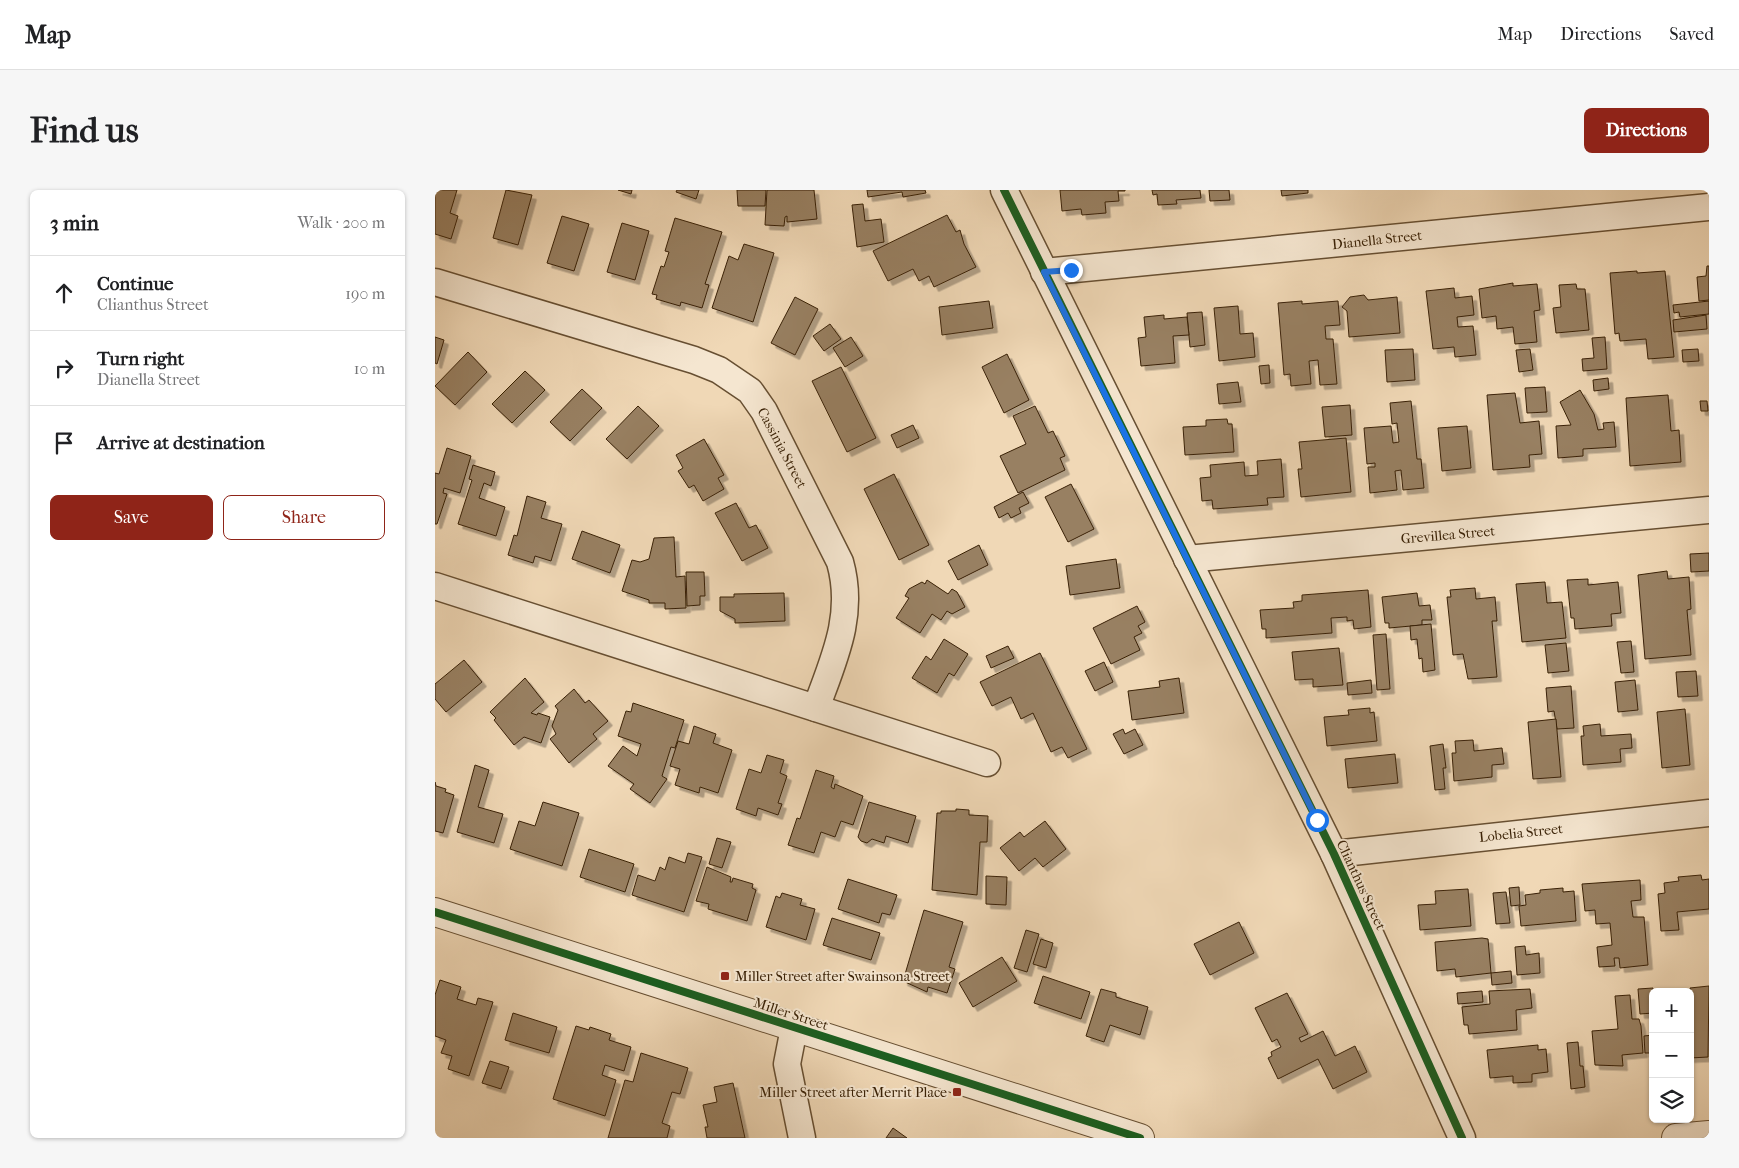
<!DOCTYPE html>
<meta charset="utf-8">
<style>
:root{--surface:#fff;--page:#f6f6f6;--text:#202124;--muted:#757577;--line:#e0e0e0;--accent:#8f2418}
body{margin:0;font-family:"IM FELL French Canon",serif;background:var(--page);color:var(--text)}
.controls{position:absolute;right:15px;bottom:15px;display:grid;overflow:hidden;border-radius:8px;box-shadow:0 1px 4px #0004}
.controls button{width:45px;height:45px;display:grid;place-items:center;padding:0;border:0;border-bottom:1px solid var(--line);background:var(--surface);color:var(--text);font:25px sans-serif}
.stop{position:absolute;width:15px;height:15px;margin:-11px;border:4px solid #1a73e8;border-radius:50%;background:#fff}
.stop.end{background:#1a73e8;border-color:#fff;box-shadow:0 1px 5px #0008}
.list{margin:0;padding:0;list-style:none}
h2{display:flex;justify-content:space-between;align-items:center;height:65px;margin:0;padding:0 20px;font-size:21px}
h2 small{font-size:16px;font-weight:400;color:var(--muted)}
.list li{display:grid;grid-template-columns:32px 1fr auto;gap:15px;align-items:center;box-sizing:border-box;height:75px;padding:0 20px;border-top:1px solid var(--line)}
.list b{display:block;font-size:19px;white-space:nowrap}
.list p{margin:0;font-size:16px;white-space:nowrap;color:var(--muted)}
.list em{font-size:16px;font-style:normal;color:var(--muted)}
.actions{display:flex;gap:10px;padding:15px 20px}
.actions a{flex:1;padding:11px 0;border:1px solid var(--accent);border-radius:8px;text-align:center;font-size:18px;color:var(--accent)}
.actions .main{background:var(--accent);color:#fff}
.icon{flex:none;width:28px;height:28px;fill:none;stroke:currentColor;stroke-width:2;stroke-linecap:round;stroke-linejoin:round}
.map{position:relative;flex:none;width:1274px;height:948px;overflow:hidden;border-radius:8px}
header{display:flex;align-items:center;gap:30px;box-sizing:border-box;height:70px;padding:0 25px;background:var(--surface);border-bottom:1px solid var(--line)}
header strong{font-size:24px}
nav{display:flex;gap:28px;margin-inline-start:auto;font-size:18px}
.intro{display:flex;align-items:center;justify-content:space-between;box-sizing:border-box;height:120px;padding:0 30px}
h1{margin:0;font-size:35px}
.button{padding:12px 22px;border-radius:8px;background:var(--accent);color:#fff;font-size:18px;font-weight:700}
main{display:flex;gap:30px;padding:0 30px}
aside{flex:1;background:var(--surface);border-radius:8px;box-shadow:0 1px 4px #0004}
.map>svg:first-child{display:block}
.building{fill:#988062;stroke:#392106;filter:url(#shadow)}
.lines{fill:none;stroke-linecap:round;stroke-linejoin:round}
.minor-casing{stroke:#674f32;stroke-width:29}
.tertiary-casing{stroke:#674f32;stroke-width:30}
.minor{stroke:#f5e6d0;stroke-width:26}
.tertiary{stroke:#f5e6d0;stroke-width:28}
.cycleway-casing{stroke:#f5e6d0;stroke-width:11}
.cycleway{stroke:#1b5e20;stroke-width:8}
.route{stroke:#1a73e8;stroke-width:6}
.poi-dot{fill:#8f2418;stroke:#f5e6d0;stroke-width:2}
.labels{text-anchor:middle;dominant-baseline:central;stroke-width:4;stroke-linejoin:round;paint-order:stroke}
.street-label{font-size:14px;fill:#392106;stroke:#f5e6d0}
.poi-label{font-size:14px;fill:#392106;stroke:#f5e6d0;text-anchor:start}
</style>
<header>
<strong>Map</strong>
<nav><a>Map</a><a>Directions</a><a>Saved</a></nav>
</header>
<div class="intro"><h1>Find us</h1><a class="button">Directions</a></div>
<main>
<aside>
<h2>3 min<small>Walk · 200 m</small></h2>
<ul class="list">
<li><svg class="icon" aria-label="ahead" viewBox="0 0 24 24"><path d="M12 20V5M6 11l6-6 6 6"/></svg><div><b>Continue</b><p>Clianthus Street</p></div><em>190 m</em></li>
<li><svg class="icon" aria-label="right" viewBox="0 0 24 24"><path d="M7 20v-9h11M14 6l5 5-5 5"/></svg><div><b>Turn right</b><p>Dianella Street</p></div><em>10 m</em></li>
<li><svg class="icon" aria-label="arrive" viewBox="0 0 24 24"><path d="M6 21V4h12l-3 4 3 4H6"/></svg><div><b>Arrive at destination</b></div></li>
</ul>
<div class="actions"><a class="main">Save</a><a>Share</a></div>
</aside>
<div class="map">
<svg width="1274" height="948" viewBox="0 0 1274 948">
<defs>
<filter id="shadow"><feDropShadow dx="4.5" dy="4.5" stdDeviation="0" flood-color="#0004"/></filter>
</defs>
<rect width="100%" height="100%" fill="#f0d8b6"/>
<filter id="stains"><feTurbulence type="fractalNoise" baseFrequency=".004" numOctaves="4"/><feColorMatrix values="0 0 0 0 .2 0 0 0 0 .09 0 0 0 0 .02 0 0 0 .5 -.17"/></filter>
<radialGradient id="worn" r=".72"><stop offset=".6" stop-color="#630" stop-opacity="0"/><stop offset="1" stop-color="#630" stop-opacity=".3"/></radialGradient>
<!-- building -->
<g class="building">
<path d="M0,0H22L15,23L23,26L16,49L0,44Z"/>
<path d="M71,0L97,5L83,55L58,48Z"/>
<path d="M183,0H197L196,4Z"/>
<path d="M242,0H264L261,9L241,2Z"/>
<path d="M302,0H331L330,16H303Z"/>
<path d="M332,0H379L382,29L352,32V26L350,27L349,36L330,35Z"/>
<path d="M432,0H490L491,3L468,7L467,2L433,7Z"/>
<path d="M625,0H690V1H683L684,11L670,12L671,23L647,25L646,19L627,21Z"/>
<path d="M717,0H765L766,8L741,10L742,14L723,15L722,4L718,5Z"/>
<path d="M774,0H794L795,10L775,11Z"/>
<path d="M846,0H873V3L847,6Z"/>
<path d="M428,14L430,31L446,29L449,52L422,57L417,15Z"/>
<path d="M512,25L521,42L525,40L529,54L541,77L499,97L494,86L484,91L478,79L453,91L438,61Z"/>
<path d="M127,26L154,34L139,81L112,73Z"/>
<path d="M240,28L287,42L270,94L274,95L267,118L246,112L245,116L221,109L222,105L217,104L226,76L229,77L234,62L230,61Z"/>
<path d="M187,33L214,41L200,90L172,82Z"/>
<path d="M309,54L339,63L318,132L277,118L294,66L303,70Z"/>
<path d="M1272,76H1274V110L1264,111L1262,87L1271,86Z"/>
<path d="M1202,81V83L1230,81L1239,167L1213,169L1211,149L1185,151L1184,143L1180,144L1175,83Z"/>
<path d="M1078,93V96L1102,94L1105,120L1099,121L1102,152L1080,154L1078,137L1062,139L1061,126L1047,128L1044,99Z"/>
<path d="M1141,94L1142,99H1150L1154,140L1121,143L1118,118L1126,117L1124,95Z"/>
<path d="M1019,98L1020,108L1037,106L1039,125L1022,127L1023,137L1038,136L1041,165L1020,167L1019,157L998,159L991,101Z"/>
<path d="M929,105L933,110L962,107L965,143L914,147L912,121L907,117L915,107Z"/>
<path d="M360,107L383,119L360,165L336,153Z"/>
<path d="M554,111L558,138L507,145L504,117Z"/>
<path d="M867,111V114L903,111L905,135L890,136L891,149H898L902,194L885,195L883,170L874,171L876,194L856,196L855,184L849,185L843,113Z"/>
<path d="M1274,111V124L1245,127L1244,122L1239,123L1238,115Z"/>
<path d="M803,116L805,144L818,143L820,167L784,171L779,118Z"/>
<path d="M767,122L770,155L755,157L752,123Z"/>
<path d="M729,125V129L752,127L754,145L738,146L740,173L706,176L703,148L711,147L709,127Z"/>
<path d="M1271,125L1272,139L1239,142L1238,130Z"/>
<path d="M395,134L406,149L389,161L378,146Z"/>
<path d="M0,147L9,150L2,174L0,173Z"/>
<path d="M416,147L428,166L410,177L398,158Z"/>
<path d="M1170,147L1172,179L1148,181L1147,169L1159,168L1157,148Z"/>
<path d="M978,159L980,190L952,192L950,160Z"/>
<path d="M1095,159L1098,180L1084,182L1081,160Z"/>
<path d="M1263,159L1264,171L1248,172L1247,160Z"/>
<path d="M33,162L52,182L20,215L0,196Z"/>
<path d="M572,164L594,210L569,223L547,177Z"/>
<path d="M834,175L835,193L826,194L824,176Z"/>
<path d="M406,177L441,248L412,262L377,191Z"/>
<path d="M90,181L110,200L77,233L57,214Z"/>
<path d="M1173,188L1174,199L1159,201L1158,190Z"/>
<path d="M803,192L806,212L784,214L782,194Z"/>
<path d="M1110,197L1112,222L1092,223L1090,198Z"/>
<path d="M147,199L167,218L135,251L115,232Z"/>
<path d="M1145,200L1159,224L1163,240L1169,239L1168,233L1179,232L1181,257L1148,259V266L1123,268L1121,236L1136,235L1125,212Z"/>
<path d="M1080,203L1085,233L1104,231L1107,264L1094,265L1095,277L1058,280L1052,205Z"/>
<path d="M1233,205L1236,241L1244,240L1246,272L1195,276L1191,208Z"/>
<path d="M976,211L982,269H986L989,298L968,300L966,280L960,281L962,300L935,303L933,277H940V273L932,274L929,238L956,236L958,253L964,252L962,233L957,234L955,213Z"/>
<path d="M1265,211H1272L1273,221H1266Z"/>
<path d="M915,215L917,245L890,247L887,217Z"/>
<path d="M203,216L224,236L192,269L171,249Z"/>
<path d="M600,216L613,243L618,241L630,266L625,268L630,280L583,303L565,266L591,254L578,226Z"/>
<path d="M792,229L793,234H797L799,262L750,265L748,237L771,236V230Z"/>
<path d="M478,235L484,248L462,258L456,245Z"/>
<path d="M1032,236L1036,278L1007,281L1003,238Z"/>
<path d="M911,248L916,302L866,307L863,279H867L864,252Z"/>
<path d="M269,249L289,285L283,288L289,299L268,311L259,295L254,298L243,281L248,278L241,265Z"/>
<path d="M12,258L36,266L25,303L9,298L8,303L12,304L2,334H0V283L4,284Z"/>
<path d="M846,269L849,307L832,308L833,315L778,319L777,310L767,311L765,288L776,287L775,275L809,272L810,286L823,285L822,271Z"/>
<path d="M38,275L60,282L56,296L49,293L44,308L70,317L61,346L23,334L37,290L34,289Z"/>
<path d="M459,284L494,355L464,370L429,299Z"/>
<path d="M636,294L659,339L633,352L610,307Z"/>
<path d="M588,302L594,313L584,318L586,323L576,328L573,323L564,328L559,317Z"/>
<path d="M92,306L111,312L106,328L127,334L116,371L100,366L98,373L73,365L79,345L82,346Z"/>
<path d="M301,313L314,338L321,335L333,358L307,371L280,323Z"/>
<path d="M147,341L185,355L175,383L137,369Z"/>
<path d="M239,347L241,387L250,386L251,418L230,419V413H214V410L187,401L197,370L205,372L214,369L219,348Z"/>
<path d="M544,355L553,375L523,390L513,371Z"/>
<path d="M1274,363V381L1256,382L1255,364Z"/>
<path d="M681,369L685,398L635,405L631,376Z"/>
<path d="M1232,381L1233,389L1254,387L1256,419L1252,420L1256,465L1210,469L1203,385Z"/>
<path d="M251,382H269L270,406H265V415L252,416Z"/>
<path d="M1153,389V395L1183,392L1186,423L1176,424L1177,436L1140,439L1139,428H1136L1132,390Z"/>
<path d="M492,390L513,404L517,399L522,402L530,417L517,424L512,421L506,430L497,424L485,443L461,428L474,408L470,406L474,399L487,392L490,394Z"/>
<path d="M1110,392L1112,413L1127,412L1131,448L1087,452L1081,394Z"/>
<path d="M1040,398L1041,409L1060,407L1062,431H1057L1062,487L1033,489L1028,464L1018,465L1012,407H1016L1015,400Z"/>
<path d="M933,400L936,437L919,439L918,430L912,431V427L896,428L897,443L831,448V439H827L825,420L859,418L858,412L867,411V405Z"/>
<path d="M349,403L350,431L300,433V429L285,421V407H299V404Z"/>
<path d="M982,403L984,416L995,415L997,430H987V435L954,438V433H950L947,407Z"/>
<path d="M702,416L710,432L703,436L707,443L699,447L705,460L676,474L658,438Z"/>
<path d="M996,434L1000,480L988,482L987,468L984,469L982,449L976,450L975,436Z"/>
<path d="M951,444L955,499L942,500L938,445Z"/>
<path d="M509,449L533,464L519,486L514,483L502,503L477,488L491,466L496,470Z"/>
<path d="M1196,451L1199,482L1186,483L1182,452Z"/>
<path d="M1131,453L1134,481L1113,483L1110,455Z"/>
<path d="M573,456L579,468L556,478L551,466Z"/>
<path d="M904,458L908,495L878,497V489L860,490L857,462Z"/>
<path d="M605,463L652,559L633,568L627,557L616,562L598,523L586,529L576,507L557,516L545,492Z"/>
<path d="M29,470L47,492L11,522L0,509V494Z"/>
<path d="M669,472L678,492L660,501L650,481Z"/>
<path d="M1261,481L1263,506L1243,507L1241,482Z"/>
<path d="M90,488L109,512L96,523L102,525L103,523L115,527L106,553L89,547L79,555L59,530L61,528L55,522Z"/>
<path d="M744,488L749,523L697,530L693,501L725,497L724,491Z"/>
<path d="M936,490L937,503L913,505L912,493Z"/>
<path d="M1200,490L1203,520L1183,522L1180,492Z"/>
<path d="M1136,496L1139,538L1122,539L1119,521L1113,522L1111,498Z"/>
<path d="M139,499L150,513L154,510L173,531L158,544L162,549L134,573L115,549L121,544L117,536L123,520L120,516Z"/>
<path d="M198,513L249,530L240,558L236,557L227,586L232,589L215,613L195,599L199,594L173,576L188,556L202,566L206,554L183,546L191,521L196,522Z"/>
<path d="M935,518V523L939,522L942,551L892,556L889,527L914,525L913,520Z"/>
<path d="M1250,519L1255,575L1227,578L1222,522Z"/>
<path d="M1121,529L1126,587L1098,589L1093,532Z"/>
<path d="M1165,534L1166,546L1196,544L1197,558L1185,559L1186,572L1148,575L1146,546H1149L1148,536Z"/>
<path d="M259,536L281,544L278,553L297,560L283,603L265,597L264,603L240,595L245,579L235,576L243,551L254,554Z"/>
<path d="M688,539L690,544L700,539L708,555L689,564L678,544Z"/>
<path d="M1038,550L1039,561L1067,558L1069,574L1057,575V587L1019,591L1017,563H1021L1020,551Z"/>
<path d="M1008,554L1011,578H1008L1010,599L1000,600L995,556Z"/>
<path d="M960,564L963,593L913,598L910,569Z"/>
<path d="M332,565L349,570L345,583L352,586L343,613L347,614L343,625L323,618L321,626L301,619L314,579L326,583Z"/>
<path d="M40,575L54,580L43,617L68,624L59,653L22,642Z"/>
<path d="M381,580L399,586L396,597L399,599L400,594L428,606L418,635L406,631L400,647L386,642L379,663L353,655L362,628L365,629Z"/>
<path d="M0,592L1,596L11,599L10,602L19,605L8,643L0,641Z"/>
<path d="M108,612L144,623L127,676L75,659L84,631L100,636Z"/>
<path d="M434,612L481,626L473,653L451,646L449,653L437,649L432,653L426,651L423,647Z"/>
<path d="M521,619L534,620V625L553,626L552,652H545L542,705L497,700L502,623H506V621H521Z"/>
<path d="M610,631L631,659L608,677L600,668L584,681L565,658L585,642L589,647Z"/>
<path d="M282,648L296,652L287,678L274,674Z"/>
<path d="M154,659L199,674L190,702L145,687Z"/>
<path d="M253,663L267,667L249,722L197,705L203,685L220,691L225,677L230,680L234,667L250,673Z"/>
<path d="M272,677L296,687L295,692H297L298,688L318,694L317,698L321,700L312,731L273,719L274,714L261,711Z"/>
<path d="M1266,685L1267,690L1274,689V719L1242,722L1244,740L1226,741L1223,704L1230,703L1229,693L1244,691L1243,687Z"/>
<path d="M551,686L572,687L571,715L551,714Z"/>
<path d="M413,689L462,705L455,725L447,723L444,733L403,719Z"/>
<path d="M1205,690L1206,710L1196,711L1198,727H1209L1213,775L1185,778L1184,768H1179L1180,776L1164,777L1162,757L1177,755L1175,733L1161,734L1160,720L1150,721L1147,694Z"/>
<path d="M1084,697L1085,715L1076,716L1074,698Z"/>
<path d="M1128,698V702L1139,701L1141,731L1086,736L1084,716L1091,715L1090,705L1105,703V700Z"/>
<path d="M1033,699L1036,736L985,740L983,715L1001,714L1000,701Z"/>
<path d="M1071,702L1075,733L1061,734L1058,703Z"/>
<path d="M347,703L367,709L365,715L380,719L371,750L331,737L341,706L345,708Z"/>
<path d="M489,720L528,732L514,777L520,779L512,803L493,797L492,802L468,791Z"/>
<path d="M397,728L445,743L436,770L388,755Z"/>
<path d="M804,732L819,763L775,785L759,754Z"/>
<path d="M591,740L604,744L592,782L579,778Z"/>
<path d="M1047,748L1053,749L1056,783L1021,787L1020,779L1002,781L1000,752Z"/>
<path d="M606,749L618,753L611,778L598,774Z"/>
<path d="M1090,756L1091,765L1104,763L1105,783L1082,785L1080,757Z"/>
<path d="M567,767L582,791L538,817L524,793Z"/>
<path d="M1076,781L1077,793L1057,795L1056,783Z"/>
<path d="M608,786L655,802L646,829L599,813Z"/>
<path d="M5,790L26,797L22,809L41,815L43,808L58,812L34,886L13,879L17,866L6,863L11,850L0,846V805Z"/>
<path d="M1274,796L1273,867L1255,868V831H1257L1255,798Z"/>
<path d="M1218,798V823L1205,824L1203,799Z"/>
<path d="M666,799L681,803V807L713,817L705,845L675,835L669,852L651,846Z"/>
<path d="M1095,799L1097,818L1081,820L1082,840L1034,844L1033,835H1029L1027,817L1055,814L1054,801Z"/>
<path d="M1047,801L1048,812L1023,814L1022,803Z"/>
<path d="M852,803L873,844L864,848L866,852L888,841L900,866L920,856L932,882L898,899L883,869L843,889L833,868L837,866L836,862L846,857L842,849L837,852L820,818Z"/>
<path d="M1195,805L1197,829H1204L1206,836L1208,863L1187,865L1188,876L1160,875L1157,841L1183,839L1180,806Z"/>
<path d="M78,823L122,837L114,863L70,850Z"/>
<path d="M141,836L154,840L155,837L176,844L174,850L196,857L189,881L170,875L167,885L181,890L170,926L118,909Z"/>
<path d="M1218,845V863H1210L1209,846Z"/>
<path d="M1143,852L1145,876H1148L1150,897L1136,899L1132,853Z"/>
<path d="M1103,855V860L1111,859L1113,882L1097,884V892L1078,893V886L1055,888L1052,860Z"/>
<path d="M206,863L253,878L245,904L237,902L227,933L235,936L232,948H173L190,890L198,892Z"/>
<path d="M55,871L74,877L66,899L47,893Z"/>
<path d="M298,893L310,948H272L270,937H273L268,915L282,912L279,897Z"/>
<path d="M458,938L472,948H451Z"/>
</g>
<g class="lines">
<defs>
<g id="minor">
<path d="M569,0L899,664L1027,948"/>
<path d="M609,82L1274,17"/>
<path d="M0,92L259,170L284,180L315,201L329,221L405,372C420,425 399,469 381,518"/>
<path d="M752,369L1274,320"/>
<path d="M0,396L552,573"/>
<path d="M899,664L1274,623"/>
<path d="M359,838L352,874L367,948"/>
</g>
<g id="tertiary">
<path d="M0,722L705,948"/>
<path d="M1241,948L1274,945"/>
</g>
</defs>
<!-- minor casing -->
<use href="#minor" class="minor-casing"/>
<!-- tertiary casing -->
<use href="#tertiary" class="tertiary-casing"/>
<!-- minor -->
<use href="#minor" class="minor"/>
<!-- tertiary -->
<use href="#tertiary" class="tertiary"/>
<defs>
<g id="cycleway">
<path d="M569,0L899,664L1027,948"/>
<path d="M0,722L705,948"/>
</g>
</defs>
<!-- cycleway casing -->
<use href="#cycleway" class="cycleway-casing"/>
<!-- cycleway -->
<use href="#cycleway" class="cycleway"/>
</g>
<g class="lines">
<!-- route -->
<path class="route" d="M636,80L609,82L882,630"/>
</g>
<!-- markers -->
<g class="poi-dot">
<rect x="285" y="781" width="10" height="10" rx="2.5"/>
<rect x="517" y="897" width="10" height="10" rx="2.5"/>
</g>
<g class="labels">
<!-- street labels -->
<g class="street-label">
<text transform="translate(942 50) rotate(-6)">Dianella Street</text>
<text transform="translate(347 258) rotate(62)">Cassinia Street</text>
<text transform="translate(1013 345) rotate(-5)">Grevillea Street</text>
<text transform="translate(1086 643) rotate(-6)">Lobelia Street</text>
<text transform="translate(926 695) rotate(65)">Clianthus Street</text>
<text transform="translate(356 824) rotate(18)">Miller Street</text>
</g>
<!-- poi labels -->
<g class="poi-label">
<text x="300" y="786">Miller Street after Swainsona Street</text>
<text x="512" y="902" text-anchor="end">Miller Street after Merrit Place</text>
</g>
</g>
<rect width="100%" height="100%" filter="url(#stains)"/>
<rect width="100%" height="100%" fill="url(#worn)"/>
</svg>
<div class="controls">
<button>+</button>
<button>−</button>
<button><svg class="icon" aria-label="layers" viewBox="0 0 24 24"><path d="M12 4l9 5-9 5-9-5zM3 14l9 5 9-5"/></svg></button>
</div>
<div class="stop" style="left:882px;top:630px"></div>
<div class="stop end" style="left:636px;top:80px"></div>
</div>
</main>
